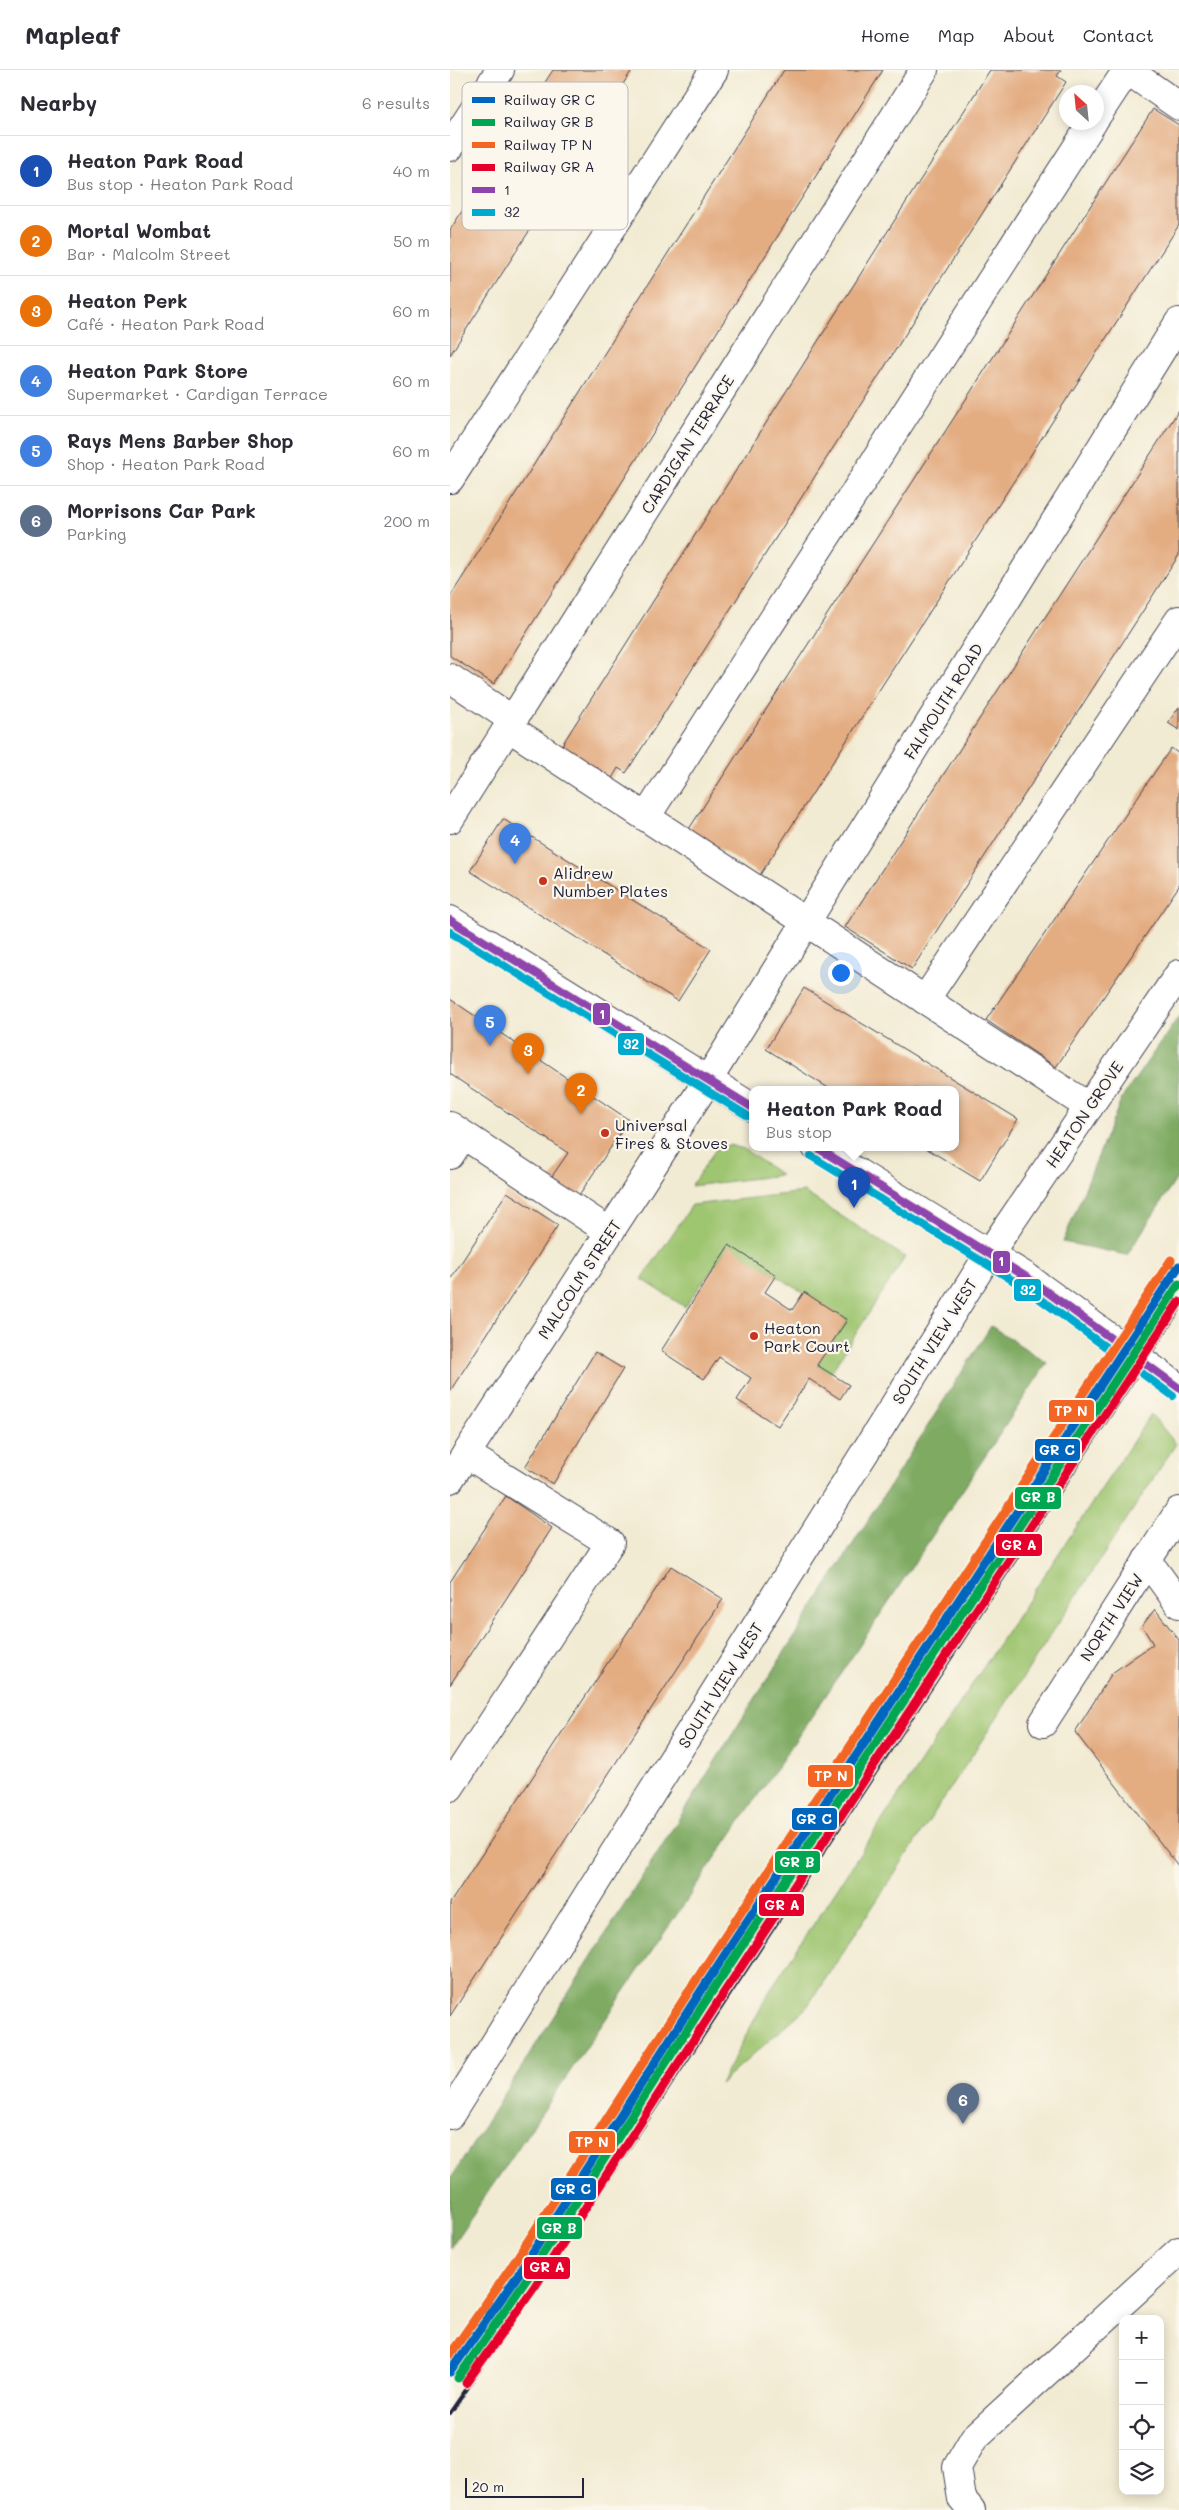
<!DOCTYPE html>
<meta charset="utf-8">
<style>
:root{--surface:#fff;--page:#f7f7f7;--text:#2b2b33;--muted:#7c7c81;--line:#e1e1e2;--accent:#1a73e8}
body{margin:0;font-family:Mali,sans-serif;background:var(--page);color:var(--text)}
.controls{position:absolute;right:15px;bottom:15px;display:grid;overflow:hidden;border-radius:10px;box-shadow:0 2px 12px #0003}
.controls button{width:45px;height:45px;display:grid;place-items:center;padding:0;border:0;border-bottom:1px solid var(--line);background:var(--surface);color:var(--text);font:25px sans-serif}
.compass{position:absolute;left:609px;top:15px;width:45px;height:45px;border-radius:50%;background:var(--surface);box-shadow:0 2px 12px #0003;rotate:333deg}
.scale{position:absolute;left:15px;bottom:12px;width:119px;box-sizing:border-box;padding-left:5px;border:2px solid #22223b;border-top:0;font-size:14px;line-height:18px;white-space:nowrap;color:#22223b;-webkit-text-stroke:4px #fbf7ec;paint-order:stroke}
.you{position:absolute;left:390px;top:902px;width:18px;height:18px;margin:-12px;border:4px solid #fff;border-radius:50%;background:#1a73e8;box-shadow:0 0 0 8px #1a73e833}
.badge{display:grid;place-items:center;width:32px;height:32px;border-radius:50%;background:var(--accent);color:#fff;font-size:16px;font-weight:700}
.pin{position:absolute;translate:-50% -41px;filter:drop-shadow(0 1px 2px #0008)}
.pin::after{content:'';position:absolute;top:26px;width:18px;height:15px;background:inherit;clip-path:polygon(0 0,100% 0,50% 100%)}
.popup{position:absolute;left:299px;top:1016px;width:210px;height:65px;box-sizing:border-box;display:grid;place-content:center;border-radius:10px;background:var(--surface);filter:drop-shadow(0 1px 4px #0005);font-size:16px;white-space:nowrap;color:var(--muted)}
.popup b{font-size:19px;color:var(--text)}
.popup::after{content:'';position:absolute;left:50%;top:100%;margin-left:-10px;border:10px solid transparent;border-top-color:var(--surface)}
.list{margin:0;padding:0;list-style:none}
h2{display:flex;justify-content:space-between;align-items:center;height:65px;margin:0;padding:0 20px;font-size:21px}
h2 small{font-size:16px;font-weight:400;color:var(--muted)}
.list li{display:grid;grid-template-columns:32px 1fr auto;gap:15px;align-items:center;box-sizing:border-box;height:70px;padding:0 20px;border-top:1px solid var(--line)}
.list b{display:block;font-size:19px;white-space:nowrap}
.list p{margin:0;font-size:16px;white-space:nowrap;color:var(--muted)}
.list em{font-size:16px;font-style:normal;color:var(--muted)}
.icon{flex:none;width:28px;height:28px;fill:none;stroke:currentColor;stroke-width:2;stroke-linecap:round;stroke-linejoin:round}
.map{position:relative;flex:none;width:729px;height:2440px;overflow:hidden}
header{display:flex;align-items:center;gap:30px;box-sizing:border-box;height:70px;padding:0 25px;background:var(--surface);border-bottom:1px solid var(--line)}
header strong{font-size:24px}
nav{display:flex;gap:28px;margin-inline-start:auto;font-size:18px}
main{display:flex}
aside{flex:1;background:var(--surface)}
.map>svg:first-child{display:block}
.green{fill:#9ec570;stroke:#607456}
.forest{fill:#7eaa62;stroke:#50664e}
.building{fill:#e3ac81}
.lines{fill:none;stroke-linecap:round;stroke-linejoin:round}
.minor-casing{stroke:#414052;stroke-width:30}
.minor{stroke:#fff;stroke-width:28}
.rail{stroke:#22223b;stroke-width:4}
.minor-bridge-casing{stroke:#414052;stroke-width:30;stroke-linecap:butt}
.minor-bridge{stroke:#fff;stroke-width:28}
.bus-1-casing{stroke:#fbf7ec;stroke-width:11}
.bus-2-casing{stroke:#fbf7ec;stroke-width:11}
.bus-1{stroke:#8e44ad;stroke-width:8}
.bus-2{stroke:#00a9ce;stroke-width:8}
.rail-1-casing{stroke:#fbf7ec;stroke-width:12}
.rail-2-casing{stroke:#fbf7ec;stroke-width:12}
.rail-3-casing{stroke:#fbf7ec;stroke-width:12}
.rail-4-casing{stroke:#fbf7ec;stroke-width:12}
.rail-1{stroke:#0065bd;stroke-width:9}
.rail-2{stroke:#00a651;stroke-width:9}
.rail-3{stroke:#f26522;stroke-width:9}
.rail-4{stroke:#e4002b;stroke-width:9}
.poi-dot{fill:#c8321e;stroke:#fbf7ec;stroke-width:2}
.labels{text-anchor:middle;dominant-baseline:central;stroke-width:4.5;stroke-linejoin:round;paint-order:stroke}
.street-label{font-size:16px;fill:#22223b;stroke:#fbf7ec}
.poi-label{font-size:16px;fill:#22223b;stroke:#fbf7ec;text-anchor:start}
.key{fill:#fbf7ec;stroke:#bab7b7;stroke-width:1}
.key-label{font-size:14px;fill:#22223b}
.line-badge{stroke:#fbf7ec;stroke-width:2}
.badge-label{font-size:14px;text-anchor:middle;font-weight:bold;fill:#fff}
</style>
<header>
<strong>Mapleaf</strong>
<nav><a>Home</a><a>Map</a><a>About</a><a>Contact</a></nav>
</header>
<main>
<aside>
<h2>Nearby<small>6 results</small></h2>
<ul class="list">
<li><span class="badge" style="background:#1a4fb4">1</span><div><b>Heaton Park Road</b><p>Bus stop · Heaton Park Road</p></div><em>40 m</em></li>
<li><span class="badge" style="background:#e8710a">2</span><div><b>Mortal Wombat</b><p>Bar · Malcolm Street</p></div><em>50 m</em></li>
<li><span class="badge" style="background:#e8710a">3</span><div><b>Heaton Perk</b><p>Café · Heaton Park Road</p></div><em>60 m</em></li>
<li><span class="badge" style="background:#3f7fe0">4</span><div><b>Heaton Park Store</b><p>Supermarket · Cardigan Terrace</p></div><em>60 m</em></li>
<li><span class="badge" style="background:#3f7fe0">5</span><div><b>Rays Mens Barber Shop</b><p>Shop · Heaton Park Road</p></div><em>60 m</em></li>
<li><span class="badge" style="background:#5c6f8a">6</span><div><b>Morrisons Car Park</b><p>Parking</p></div><em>200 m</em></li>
</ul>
</aside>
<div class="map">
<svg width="729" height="2440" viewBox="0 0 729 2440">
<rect width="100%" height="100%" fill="#fbf7ec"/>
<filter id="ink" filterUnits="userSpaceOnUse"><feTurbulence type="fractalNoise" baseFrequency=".02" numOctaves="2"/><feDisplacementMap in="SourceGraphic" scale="10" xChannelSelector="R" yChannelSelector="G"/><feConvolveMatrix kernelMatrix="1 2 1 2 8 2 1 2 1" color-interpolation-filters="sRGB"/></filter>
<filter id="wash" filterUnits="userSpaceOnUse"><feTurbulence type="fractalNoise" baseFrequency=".0096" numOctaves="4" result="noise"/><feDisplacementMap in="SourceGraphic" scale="20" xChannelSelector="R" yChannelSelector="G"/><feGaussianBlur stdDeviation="1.12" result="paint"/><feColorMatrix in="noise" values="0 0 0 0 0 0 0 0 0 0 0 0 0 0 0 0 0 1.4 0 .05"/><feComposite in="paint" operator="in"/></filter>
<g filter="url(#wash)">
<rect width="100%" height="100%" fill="#f2ebd3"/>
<!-- green -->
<g class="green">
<path d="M279,1075L294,1079L331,1105L241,1116L266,1079Z"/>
<path d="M354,1122L455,1187L380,1304L367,1295L397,1250L279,1176L235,1237L192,1209L242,1135Z"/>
<path d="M701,1344L726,1374L357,1937L270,2014L322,1917Z"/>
</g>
<!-- forest -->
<g class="forest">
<path d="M729,946V1105L677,1185L613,1172L672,1028Z"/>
<path d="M541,1256L597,1293L402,1587L0,2178V2110Z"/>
</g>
<g id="blocks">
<!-- building -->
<g class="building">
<path d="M103,0H182L0,285V160Z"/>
<path d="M334,0H433L44,614L0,586V527Z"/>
<path d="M540,0H611L607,6L616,12L176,703L168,698L161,710L110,678Z"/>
<path d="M703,39L729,55V155L310,805L239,759Z"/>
<path d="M729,340V485L462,899L395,857Z"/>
<path d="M729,637V660L718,653Z"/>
<path d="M721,678L729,684V816L606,997L536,950Z"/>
<path d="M53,749L261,879L228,931L20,801Z"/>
<path d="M354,918L568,1049L530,1111L474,1077H505V1019H380L316,979Z"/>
<path d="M0,929L179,1050L125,1131L98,1112L118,1083L0,1004Z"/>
<path d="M57,1122L108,1155L0,1321V1210Z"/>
<path d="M279,1175L326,1205L315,1222L342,1240L354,1222L397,1250L367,1295L399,1315L390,1329L359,1309L328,1356L287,1330L301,1308L269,1287L254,1309L211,1281Z"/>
<path d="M145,1282L173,1299L103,1414L75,1397Z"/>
<path d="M56,1426L102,1458L0,1615V1512Z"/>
<path d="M221,1496L273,1529L0,1946V1833Z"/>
<path d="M705,1539L729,1570V1797L625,1662L662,1603L703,1574L692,1556Z"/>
</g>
</g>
</g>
<g filter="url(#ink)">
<use href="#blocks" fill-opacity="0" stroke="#414052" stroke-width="1"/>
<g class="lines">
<defs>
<g id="minor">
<path d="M677,0L729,36"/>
<path d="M646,47L677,0"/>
<path d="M0,77L50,0"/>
<path d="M0,409L264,0"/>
<path d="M0,608L63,650"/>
<path d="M58,657L639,1037"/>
<path d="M196,747L643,52"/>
<path d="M0,749L474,0"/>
<path d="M0,850L303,1038"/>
<path d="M475,930L729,550"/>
<path d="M0,1056L160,1162"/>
<path d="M366,1077L578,1208"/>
<path d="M0,1085L13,1065"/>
<path d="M0,1409L258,1010L729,252"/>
<path d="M697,1490L729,1534"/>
<path d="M593,1653L729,1441"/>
<path d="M0,1717L160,1473L16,1384"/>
<path d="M0,2045L539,1184L729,904"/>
<path d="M521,2440L512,2429L507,2397L524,2368L729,2181"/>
</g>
</defs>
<!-- minor casing -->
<use href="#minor" class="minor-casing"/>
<!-- minor -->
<use href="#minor" class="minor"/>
<!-- rail -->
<path class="rail" d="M0,2343L87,2218L729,1240"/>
<defs>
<path id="minor-bridge" d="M578,1208L729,1318"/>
</defs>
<!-- minor-bridge casing -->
<use href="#minor-bridge" class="minor-bridge-casing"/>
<!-- minor-bridge -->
<use href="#minor-bridge" class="minor-bridge"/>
<defs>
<g id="bus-1">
<path d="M0,850L303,1038"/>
<path d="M366,1077L578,1208L729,1318"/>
</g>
<g id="bus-2">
<path d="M0,862L298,1046"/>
<path d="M361,1086L572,1216L723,1326"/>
</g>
</defs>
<!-- bus-1 casing -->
<use href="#bus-1" class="bus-1-casing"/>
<!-- bus-2 casing -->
<use href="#bus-2" class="bus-2-casing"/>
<!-- bus-1 -->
<use href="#bus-1" class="bus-1"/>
<!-- bus-2 -->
<use href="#bus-2" class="bus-2"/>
<defs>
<path id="rail-1" d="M0,2302L68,2205L251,1921L729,1196"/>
<path id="rail-2" d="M8,2308L76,2210L259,1926L729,1214"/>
<path id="rail-3" d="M0,2285L60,2199L243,1915L721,1190"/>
<path id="rail-4" d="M16,2313L85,2216L268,1932L729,1232"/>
</defs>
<!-- rail-1 casing -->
<use href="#rail-1" class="rail-1-casing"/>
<!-- rail-2 casing -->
<use href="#rail-2" class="rail-2-casing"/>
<!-- rail-3 casing -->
<use href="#rail-3" class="rail-3-casing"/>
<!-- rail-4 casing -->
<use href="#rail-4" class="rail-4-casing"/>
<!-- rail-1 -->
<use href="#rail-1" class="rail-1"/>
<!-- rail-2 -->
<use href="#rail-2" class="rail-2"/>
<!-- rail-3 -->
<use href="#rail-3" class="rail-3"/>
<!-- rail-4 -->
<use href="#rail-4" class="rail-4"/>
</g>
</g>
<!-- markers -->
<g class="poi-dot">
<circle cx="93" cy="811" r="5"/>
<circle cx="155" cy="1063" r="5"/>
<circle cx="304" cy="1266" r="5"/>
</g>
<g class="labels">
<!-- street labels -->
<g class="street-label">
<text transform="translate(237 374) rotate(-58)">CARDIGAN TERRACE</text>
<text transform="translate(493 631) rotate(-58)">FALMOUTH ROAD</text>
<text transform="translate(634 1044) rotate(-56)">HEATON GROVE</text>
<text transform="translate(129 1209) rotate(-57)">MALCOLM STREET</text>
<text transform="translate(484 1271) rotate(-58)">SOUTH VIEW WEST</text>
<text transform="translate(661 1547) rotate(-57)">NORTH VIEW</text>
<text transform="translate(270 1615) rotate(-58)">SOUTH VIEW WEST</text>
</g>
<!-- poi labels -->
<g class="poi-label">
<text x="103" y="802">Alidrew<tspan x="103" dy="18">Number Plates</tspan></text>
<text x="165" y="1054">Universal<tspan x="165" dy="18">Fires &amp; Stoves</tspan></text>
<text x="314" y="1257">Heaton<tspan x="314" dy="18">Park Court</tspan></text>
</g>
</g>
<!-- legend -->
<rect x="12" y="12" width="166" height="148" rx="8" class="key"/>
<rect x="22" y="27" width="23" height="6" fill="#0065bd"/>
<rect x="22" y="49" width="23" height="7" fill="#00a651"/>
<rect x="22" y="72" width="23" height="6" fill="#f26522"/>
<rect x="22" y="94" width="23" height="7" fill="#e4002b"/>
<rect x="22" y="117" width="23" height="6" fill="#8e44ad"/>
<rect x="22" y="139" width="23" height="7" fill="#00a9ce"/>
<g class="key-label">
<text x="54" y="35">Railway GR C</text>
<text x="54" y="57">Railway GR B</text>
<text x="54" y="80">Railway TP N</text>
<text x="54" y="102">Railway GR A</text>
<text x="54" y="125">1</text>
<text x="54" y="147">32</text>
</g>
<g class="line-badge">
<rect x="142" y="932" width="19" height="24" rx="5" fill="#8e44ad"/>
<rect x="167" y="962" width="28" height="24" rx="5" fill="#00a9ce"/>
<rect x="542" y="1180" width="19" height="24" rx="5" fill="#8e44ad"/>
<rect x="563" y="1208" width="29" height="24" rx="5" fill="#00a9ce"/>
<rect x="598" y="1329" width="47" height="24" rx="5" fill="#f26522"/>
<rect x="584" y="1368" width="47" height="24" rx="5" fill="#0065bd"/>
<rect x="564" y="1416" width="48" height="24" rx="5" fill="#00a651"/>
<rect x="545" y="1463" width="48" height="24" rx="5" fill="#e4002b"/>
<rect x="357" y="1694" width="47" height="24" rx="5" fill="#f26522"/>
<rect x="341" y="1737" width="47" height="24" rx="5" fill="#0065bd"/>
<rect x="324" y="1780" width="47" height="24" rx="5" fill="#00a651"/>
<rect x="308" y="1823" width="47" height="24" rx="5" fill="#e4002b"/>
<rect x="118" y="2060" width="48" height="24" rx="5" fill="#f26522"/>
<rect x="100" y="2107" width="47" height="24" rx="5" fill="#0065bd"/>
<rect x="86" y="2146" width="47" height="24" rx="5" fill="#00a651"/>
<rect x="73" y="2186" width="48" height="24" rx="5" fill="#e4002b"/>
</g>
<g class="badge-label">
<text x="152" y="949">1</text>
<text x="181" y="979">32</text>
<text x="551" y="1196">1</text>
<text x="578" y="1225">32</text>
<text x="621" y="1346">TP N</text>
<text x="607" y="1385">GR C</text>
<text x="588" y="1432">GR B</text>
<text x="569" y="1480">GR A</text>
<text x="381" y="1711">TP N</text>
<text x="364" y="1754">GR C</text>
<text x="347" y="1797">GR B</text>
<text x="332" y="1840">GR A</text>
<text x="142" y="2077">TP N</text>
<text x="123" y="2124">GR C</text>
<text x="109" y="2163">GR B</text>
<text x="97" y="2202">GR A</text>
</g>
</svg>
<div class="controls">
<button>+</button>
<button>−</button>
<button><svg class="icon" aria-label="locate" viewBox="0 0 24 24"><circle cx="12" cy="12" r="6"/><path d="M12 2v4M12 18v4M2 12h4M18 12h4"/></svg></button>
<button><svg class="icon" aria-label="layers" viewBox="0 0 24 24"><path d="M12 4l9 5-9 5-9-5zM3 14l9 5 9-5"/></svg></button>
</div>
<svg class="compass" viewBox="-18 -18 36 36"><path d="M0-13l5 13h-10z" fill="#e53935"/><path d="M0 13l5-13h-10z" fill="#7c7c81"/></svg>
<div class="scale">20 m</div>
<div class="you"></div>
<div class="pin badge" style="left:404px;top:1138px;background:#1a4fb4">1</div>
<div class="popup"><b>Heaton Park Road</b>Bus stop</div>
<div class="pin badge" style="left:131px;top:1044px;background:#e8710a">2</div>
<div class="pin badge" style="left:78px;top:1004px;background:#e8710a">3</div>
<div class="pin badge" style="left:65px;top:794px;background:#3f7fe0">4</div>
<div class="pin badge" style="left:40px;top:976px;background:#3f7fe0">5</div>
<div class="pin badge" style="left:513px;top:2054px;background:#5c6f8a">6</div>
</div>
</main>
